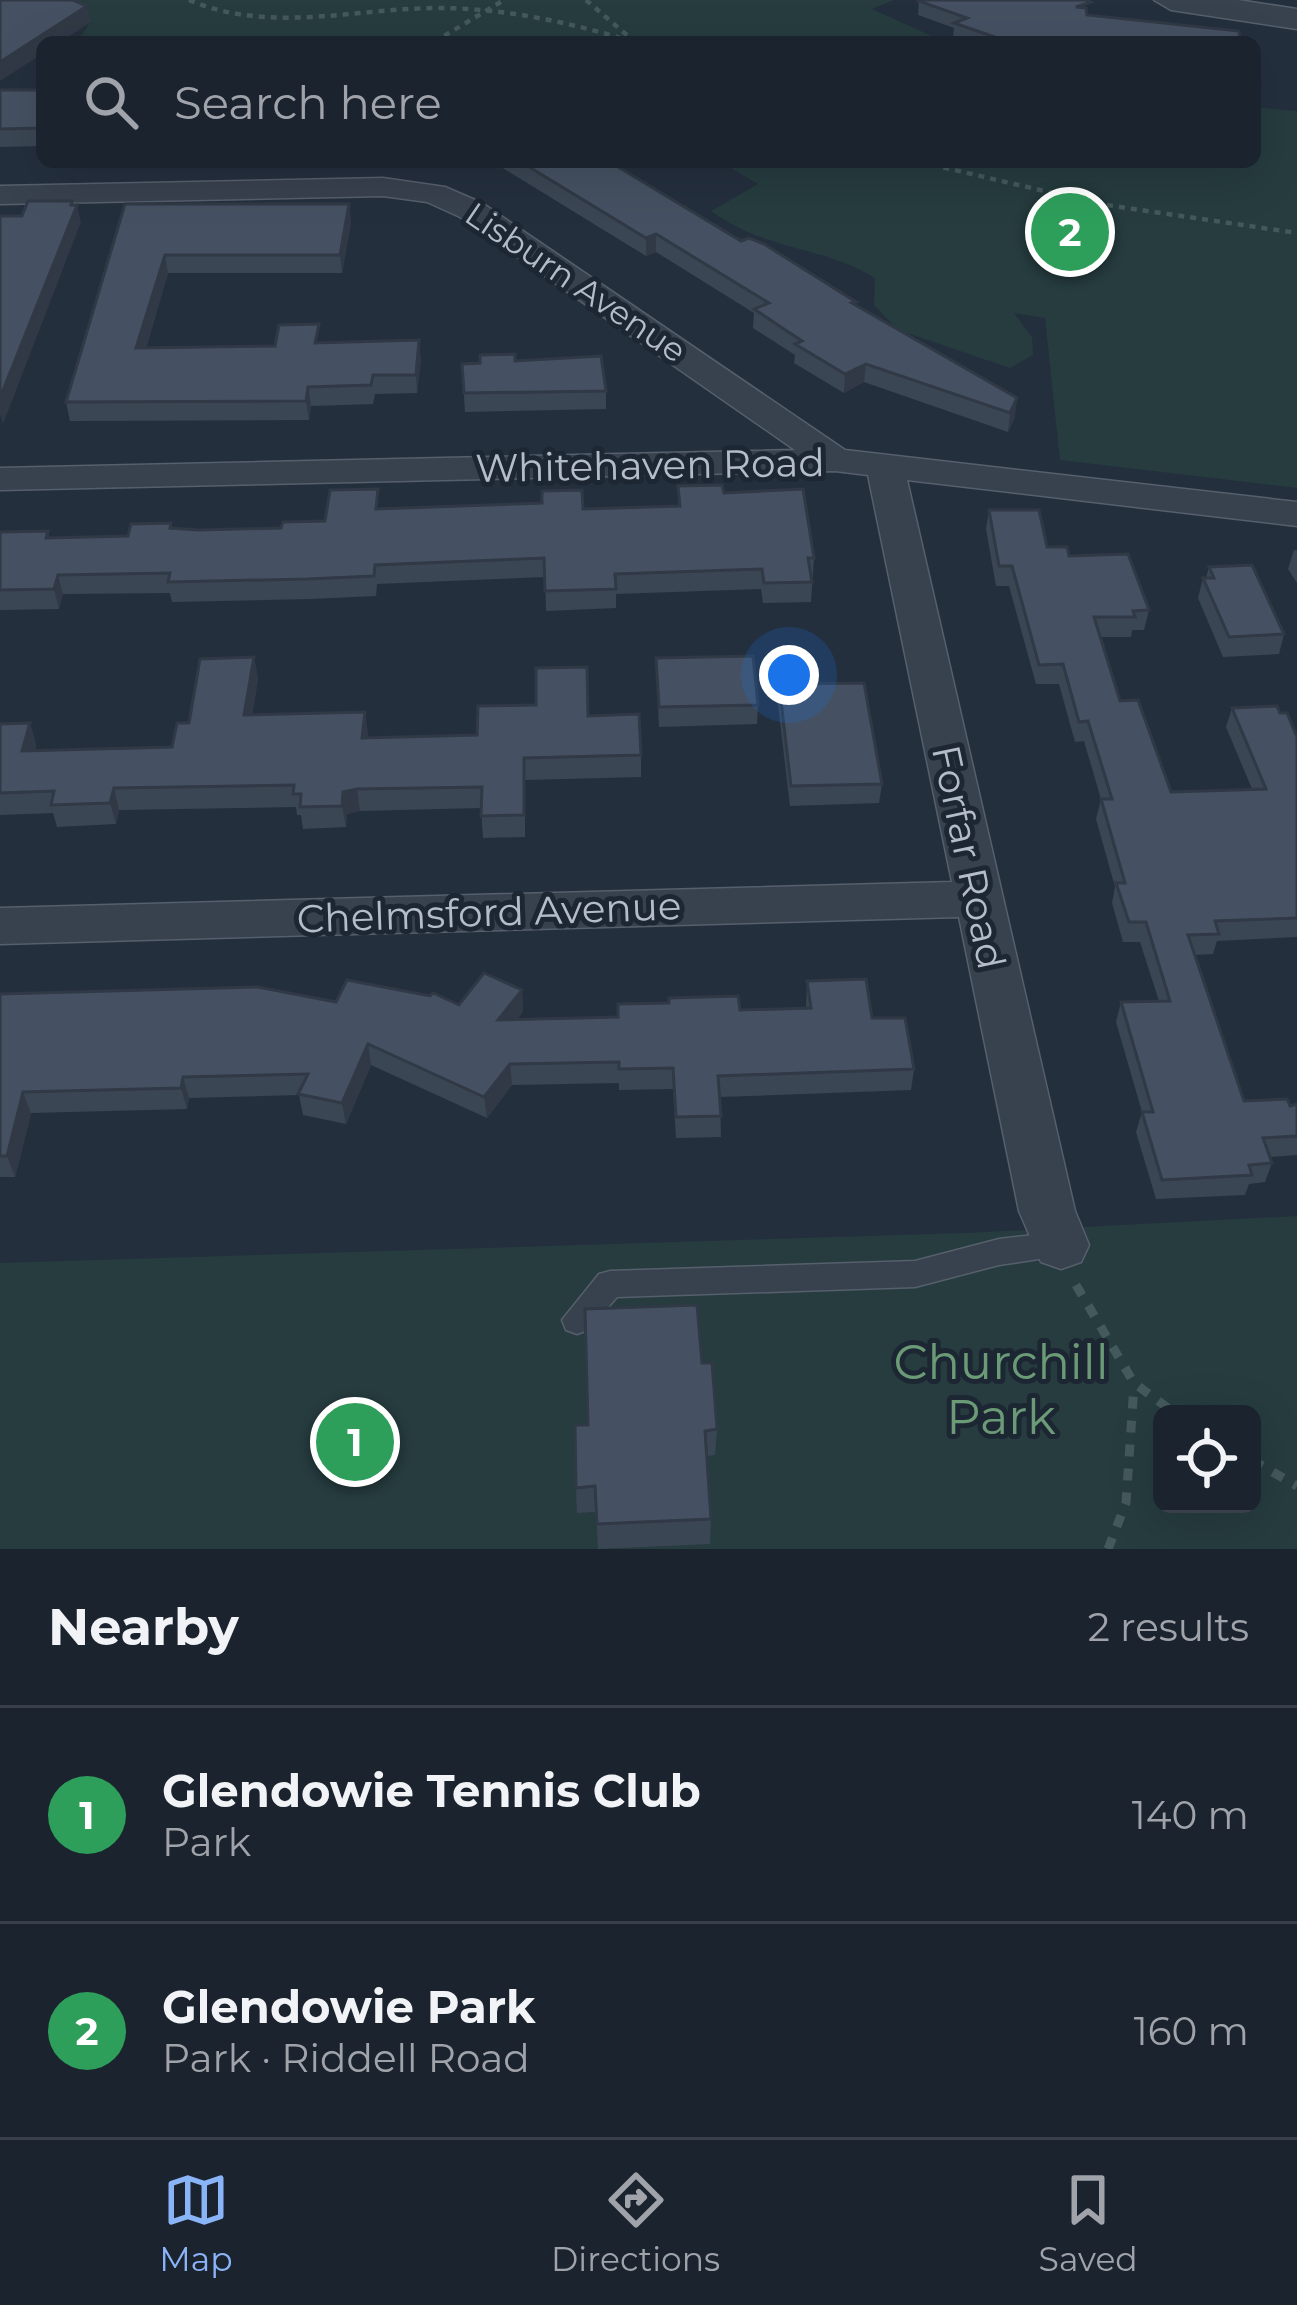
<!DOCTYPE html>
<meta charset="utf-8">
<style>
:root{--surface:#1b232e;--page:#242b36;--text:#f1f3f6;--muted:#a0a4aa;--line:#39404a;--accent:#8ab4f8}
body{margin:0;font-family:Montserrat,sans-serif;background:var(--page);color:var(--text)}
.controls{position:absolute;right:36px;bottom:36px;display:grid;overflow:hidden;border-radius:18px;box-shadow:0 12px 48px #0002}
.controls button{width:108px;height:108px;display:grid;place-items:center;padding:0;border:0;border-bottom:3px solid var(--line);background:var(--surface);color:var(--text);font:60px sans-serif}
.you{position:absolute;left:789px;top:675px;width:42px;height:42px;margin:-30px;border:9px solid #fff;border-radius:50%;background:#1a73e8;box-shadow:0 0 0 18px #1a73e833}
.badge{display:grid;place-items:center;width:78px;height:78px;border-radius:50%;background:var(--accent);color:#fff;font-size:39px;font-weight:700}
.pin{position:absolute;translate:-50% -50%;border:6px solid #fff;box-shadow:0 3px 12px #0006}
.list{margin:0;padding:0;list-style:none}
h2{display:flex;justify-content:space-between;align-items:center;height:156px;margin:0;padding:0 48px;font-size:51px}
h2 small{font-size:39px;font-weight:400;color:var(--muted)}
.list li{display:grid;grid-template-columns:78px 1fr auto;gap:36px;align-items:center;box-sizing:border-box;height:216px;padding:0 48px;border-top:3px solid var(--line)}
.list b{display:block;font-size:45px;white-space:nowrap}
.list p{margin:0;font-size:39px;white-space:nowrap;color:var(--muted)}
.list em{font-size:39px;font-style:normal;color:var(--muted)}
.icon{flex:none;width:66px;height:66px;fill:none;stroke:currentColor;stroke-width:2;stroke-linecap:round;stroke-linejoin:round}
.map{position:relative;flex:none;width:1297px;height:1549px;overflow:hidden}
.search{position:absolute;background:var(--surface);box-shadow:0 12px 48px #0002;left:36px;right:36px;top:36px;height:132px;display:flex;align-items:center;gap:30px;box-sizing:border-box;padding:0 42px;border-radius:18px;color:var(--muted);font-size:45px}
.sheet{height:588px;background:var(--surface)}
nav{display:flex;justify-content:space-around;align-items:center;box-sizing:border-box;height:168px;border-top:3px solid var(--line);background:var(--surface);font-size:33px;color:var(--muted)}
nav a{display:grid;justify-items:center;gap:6px}
nav .on{color:var(--accent)}
.map>svg:first-child{display:block}
.green{fill:#263c3f;fill-rule:evenodd}
.lines{fill:none;stroke-linecap:round;stroke-linejoin:round}
.service-casing{stroke:#565f6c;stroke-width:3}
.minor-casing{stroke:#565f6c;stroke-width:3}
.tertiary-casing{stroke:#565f6c;stroke-width:3}
.path-far1{stroke:#44595c;stroke-width:4.5;stroke-dasharray:6 6;stroke-linecap:butt}
.path{stroke:#44595c;stroke-width:9;stroke-dasharray:12 12;stroke-linecap:butt}
.service{fill:#38414e;fill-rule:evenodd}
.minor{fill:#38414e;fill-rule:evenodd}
.tertiary{fill:#38414e;fill-rule:evenodd}
.wall{fill:#3b4654}
.shaded-wall{fill:#303945}
.building{fill:#455162;stroke:#303945;stroke-width:3}
.labels{text-anchor:middle;dominant-baseline:central;stroke-width:10;stroke-linejoin:round;paint-order:stroke}
.far-street-label{font-size:33px;fill:#b4bcc9;stroke:#1d2633}
.street-label{font-size:39px;fill:#b4bcc9;stroke:#1d2633}
.near-park-label{font-size:48px;fill:#6b9a76;stroke:#1d2633}
</style>
<div class="map">
<svg width="1297" height="1549" viewBox="0 0 1297 1549">
<rect width="100%" height="100%" fill="#242f3e"/>
<!-- green -->
<g class="green">
<path d="M40,0H894L872,9L945,42H77L91,21L83,12Z"/>
<path d="M1255,107L1297,111V488L1060,460L1045,318L1014,313L1032,337L1033,355L1010,368L898,330L874,305L875,278C819,244 767,252 711,211L758,184L721,162H1255Z"/>
<path d="M1297,1216V1549H0V1263L965,1233ZM1162,1414H1252V1504H1162Z"/>
</g>
<g class="lines">
<defs>
<path id="service" d="M1061,1232L1072,1236L1076,1245L1072,1254L999,1265L915,1287L617,1297L588,1330L577,1334L566,1330L562,1320L599,1274L610,1271L915,1261L999,1239Z"/>
<path id="minor" d="M383,178L445,187L482,203L845,450L1297,502V526L907,480L1075,1211L1089,1245L1081,1262L1061,1269L1041,1262L1019,1211L959,917L0,944V908L952,882L868,475L835,471L0,490V468L795,450L460,217L427,202L383,196L0,204V186Z"/>
<path id="tertiary" d="M1154,0H1238L1297,9V29L1171,10Z"/>
</defs>
<!-- service casing -->
<use href="#service" class="service-casing"/>
<!-- minor casing -->
<use href="#minor" class="minor-casing"/>
<!-- tertiary casing -->
<use href="#tertiary" class="tertiary-casing"/>
<!-- path-far1 -->
<g class="path-far1">
<path d="M189,0C272,35 357,7 444,8C509,9 572,23 634,42"/>
<path d="M586,0L629,37"/>
<path d="M434,42L504,0"/>
<path d="M920,162L1100,204L1297,233"/>
</g>
<!-- path -->
<g class="path">
<path d="M1076,1285L1134,1383L1176,1414"/>
<path d="M1252,1460L1297,1486"/>
<path d="M1108,1549L1126,1503L1134,1385"/>
</g>
<!-- service -->
<use href="#service" class="service"/>
<!-- minor -->
<use href="#minor" class="minor"/>
<!-- tertiary -->
<use href="#tertiary" class="tertiary"/>
</g>
<!-- wall -->
<g class="wall">
<path d="M919,0L1089,16L1240,42H967L953,37L954,28L918,15Z"/>
<path d="M0,90H42V146L0,147Z"/>
<path d="M493,162H610L741,241L856,305L1015,417L1008,432L864,382L844,393L794,363L795,355L753,328L754,313L656,252L646,256Z"/>
<path d="M125,204H349L351,222L342,273H168L146,348L275,346L321,343L421,359L417,393L375,394L373,404L311,406L309,420L70,421L66,402Z"/>
<path d="M516,361L606,391V409L465,412L462,364Z"/>
<path d="M678,486L724,493L814,558L811,602L763,603L761,589L616,594V608L546,611L545,577L377,584L376,596L310,599L172,602L170,593L63,594L59,609L0,610V532L48,531L49,538L128,536L171,523L172,528L199,530L281,528L380,509H583L678,506Z"/>
<path d="M989,510L1047,547L1069,556L1149,610L1144,630H1132L1131,637H1100L1120,701L1171,792L1252,789L1226,727L1232,708L1280,713L1297,737V937L1217,941L1213,954L1194,955L1244,1101L1290,1106L1297,1104V1155L1270,1157L1272,1163L1265,1182L1249,1184L1245,1195L1156,1199L1136,1132L1142,1112L1116,1022L1121,1002L1159,1001L1140,942H1123L1112,903L1115,887L1096,819L1101,799L1084,741L1075,742L1059,684H1036L1009,586H996L986,529Z"/>
<path d="M1294,550H1297V583L1288,569Z"/>
<path d="M1209,567L1284,634L1279,654L1223,657L1198,598L1203,578H1206Z"/>
<path d="M254,657L258,679L252,715L368,733L367,738L477,735L588,716L641,755V777L525,780V837L483,838L481,808L360,811L347,814L346,827L303,829L301,815H297L296,807L119,810L116,824L57,827L53,813L0,815V724L30,723L36,745L35,751L172,747L189,723Z"/>
<path d="M656,658L758,705L757,724L659,727Z"/>
<path d="M779,684L882,784L879,803L790,806L778,704Z"/>
<path d="M807,981L872,1018L914,1069L911,1090L720,1097L721,1137L676,1138L673,1089L619,1090V1083L512,1085L487,1118L371,1065L346,1124L303,1115L299,1095L189,1098L187,1109L31,1113L15,1177H0V994L459,1005L522,990L523,1011L517,1020L618,1017L806,1008Z"/>
<path d="M702,1363L717,1429L715,1455L707,1456L711,1519L710,1544L598,1549L596,1512L577,1513L576,1488L588,1425Z"/>
</g>
<!-- shaded-wall -->
<g class="shaded-wall">
<path d="M87,6L91,22L60,42H42V54L0,81V62Z"/>
<path d="M72,201L75,211L77,205L81,222L3,424L0,414V398Z"/>
<path d="M349,204L351,222L342,273L340,255Z"/>
<path d="M656,234V252L646,256V238Z"/>
<path d="M165,255L168,273L140,367L136,348Z"/>
<path d="M419,340L421,359L417,393L416,375Z"/>
<path d="M866,364L864,382L844,393L845,374Z"/>
<path d="M308,387L311,406L309,420L306,401Z"/>
<path d="M1017,398L1015,417L1008,432L1010,413Z"/>
<path d="M58,575L63,594L59,609L54,589Z"/>
<path d="M254,657L258,679L249,737L244,715Z"/>
<path d="M365,712L368,733L365,760L362,738Z"/>
<path d="M30,723L36,745L29,773L22,751Z"/>
<path d="M114,788L119,810L116,824L110,803Z"/>
<path d="M357,789L360,811L347,814L346,827L342,806L343,792Z"/>
<path d="M522,990L523,1011L500,1041L498,1020Z"/>
<path d="M368,1044L371,1065L346,1124L342,1103Z"/>
<path d="M510,1064L512,1085L487,1118L484,1097Z"/>
<path d="M183,1077L189,1098L187,1109L181,1088Z"/>
<path d="M23,1092L31,1113L15,1177L7,1156Z"/>
</g>
<!-- building -->
<g class="building">
<path d="M0,0H73L87,6L0,62Z"/>
<path d="M921,0H1086L1091,2L1076,7L1086,8L1087,15L1239,31L1240,42H1009L954,23L967,18L919,1Z"/>
<path d="M0,90H42V128L0,129Z"/>
<path d="M521,162H610L741,241L749,238L764,244L856,302L852,303L1017,398L1010,413L866,364L845,374L795,344L802,341L754,309L769,303L656,234L646,238Z"/>
<path d="M28,201H72L71,205H77L0,398V216H22Z"/>
<path d="M125,204H349L340,255H165L136,348L275,346L279,325L319,324L315,343L419,340L416,375H373L371,385L308,387L306,401L66,402Z"/>
<path d="M515,354V361L601,356L606,391L464,393L462,364L480,363V355Z"/>
<path d="M722,485L724,493L803,489L814,558H808L812,582L764,583L762,569L615,574L616,589L545,591L544,558L375,565L374,576L307,579L168,582L170,573L58,575L54,589L0,590V532L48,531L46,538L128,536L131,524L171,523L170,528L199,530L281,528L283,522L325,521L330,490L378,489L376,509L542,503V491L582,490L583,509L680,506L678,486Z"/>
<path d="M989,510H1039L1047,547H1067L1069,556L1128,554L1149,610L1133,611L1135,617H1094L1120,701L1138,700L1171,792L1266,789L1232,708L1277,706L1280,713H1287L1297,737V918L1215,921L1219,934L1188,935L1244,1101L1287,1099L1290,1106L1297,1104V1136L1263,1138L1272,1163L1249,1165L1252,1175L1162,1180L1142,1112H1153L1121,1002L1170,1001L1146,922H1129L1116,883H1125L1101,799H1112L1088,721L1079,722L1063,664L1039,665L1012,566H999Z"/>
<path d="M1252,565L1284,634L1229,637L1203,578H1214L1209,567Z"/>
<path d="M753,656L758,705L659,707L656,658Z"/>
<path d="M254,657L244,715L365,712L362,738L477,735L478,706L536,705V668L587,667L588,716L639,714L641,755L524,758V815L481,816L482,787L357,789L343,792L342,806L300,807L301,794H293L294,785L114,788L110,803L51,805L54,791L0,793V724L30,723L22,751L172,747L177,723H189L200,659Z"/>
<path d="M864,683L882,784L791,786L779,684Z"/>
<path d="M484,973L522,990L498,1020L618,1017V1004L669,1003V998L738,996L740,1010L811,1008L807,981L866,979L872,1018H905L914,1069L718,1076L721,1116L676,1117L673,1068L619,1069V1062L510,1064L484,1097L368,1044L342,1103L298,1094L308,1074L183,1077L181,1088L23,1092L7,1156H0V994L258,987L336,1002L347,980L430,996L433,993L459,1005Z"/>
<path d="M697,1305L702,1363H712L717,1429L705,1431L711,1519L597,1524L595,1486L576,1488L575,1425H588L585,1309Z"/>
</g>
<g class="labels">
<!-- far-street labels -->
<g class="far-street-label">
<text transform="translate(576 282) rotate(34)">Lisburn Avenue</text>
</g>
<!-- street labels -->
<g class="street-label">
<text transform="translate(650 465) rotate(-1)">Whitehaven Road</text>
<text transform="translate(969 857) rotate(78)">Forfar Road</text>
<text transform="translate(489 912) rotate(-2)">Chelmsford Avenue</text>
</g>
<!-- near-park labels -->
<g class="near-park-label">
<text x="1001" y="1362">Churchill<tspan x="1001" dy="55">Park</tspan></text>
</g>
</g>
</svg>
<div class="controls">
<button><svg class="icon" aria-label="locate" viewBox="0 0 24 24"><circle cx="12" cy="12" r="6"/><path d="M12 2v4M12 18v4M2 12h4M18 12h4"/></svg></button>
</div>
<div class="you"></div>
<div class="pin badge" style="left:355px;top:1442px;background:#2e9e5b">1</div>
<div class="pin badge" style="left:1070px;top:232px;background:#2e9e5b">2</div>
<div class="search"><svg class="icon" aria-label="search" viewBox="0 0 24 24"><circle cx="10" cy="10" r="6"/><path d="M15 15l6 6"/></svg>Search here</div>
</div>
<section class="sheet">
<h2>Nearby<small>2 results</small></h2>
<ul class="list">
<li><span class="badge" style="background:#2e9e5b">1</span><div><b>Glendowie Tennis Club</b><p>Park</p></div><em>140 m</em></li>
<li><span class="badge" style="background:#2e9e5b">2</span><div><b>Glendowie Park</b><p>Park · Riddell Road</p></div><em>160 m</em></li>
</ul>
</section>
<nav>
<a class="on"><svg class="icon" aria-label="map" viewBox="0 0 24 24"><path d="M3 6l6-2 6 2 6-2v14l-6 2-6-2-6 2zM9 4v14M15 6v14"/></svg>Map</a>
<a><svg class="icon" aria-label="directions" viewBox="0 0 24 24"><path d="M12 3l9 9-9 9-9-9zM9 14v-3h6M13 9l2 2-2 2"/></svg>Directions</a>
<a><svg class="icon" aria-label="saved" viewBox="0 0 24 24"><path d="M7 4h10v16l-5-4-5 4z"/></svg>Saved</a>
</nav>
